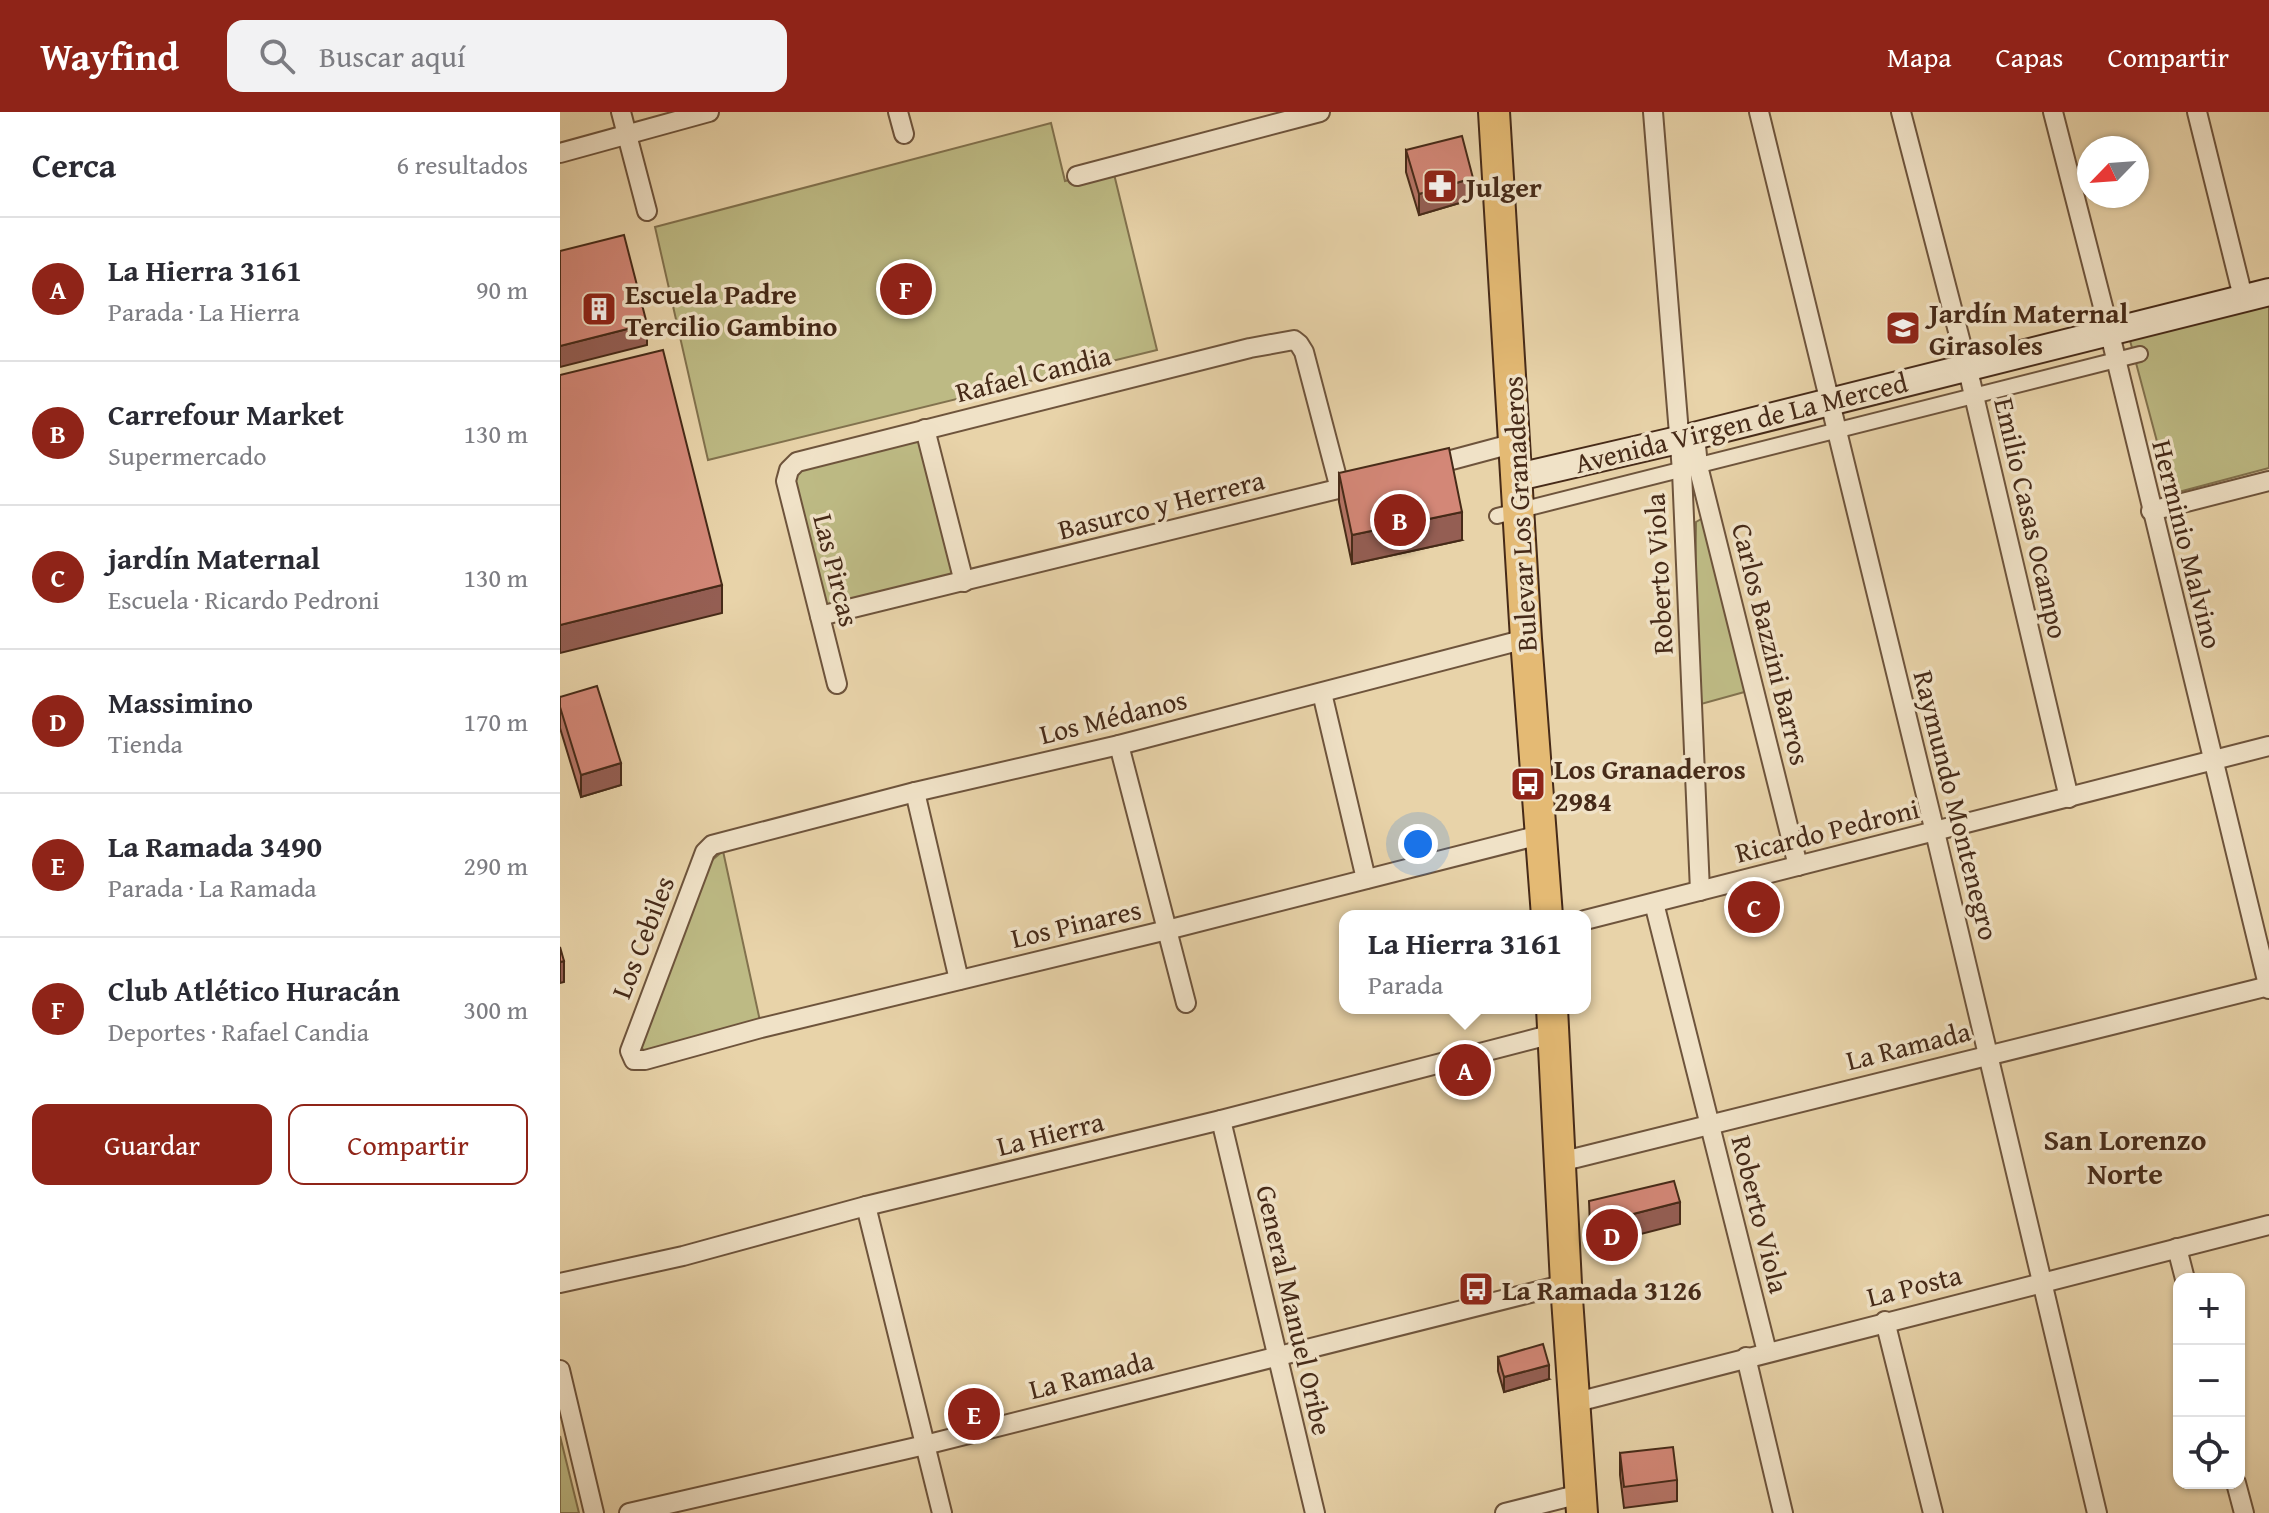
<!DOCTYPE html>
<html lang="es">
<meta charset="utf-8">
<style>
:root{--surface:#fff;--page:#f2f2f3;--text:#2b2b33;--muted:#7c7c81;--line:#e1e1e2;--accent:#8f2418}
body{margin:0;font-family:"Gentium Book Plus",serif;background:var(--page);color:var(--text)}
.controls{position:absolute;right:24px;bottom:24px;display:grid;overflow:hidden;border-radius:16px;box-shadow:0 2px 6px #0004}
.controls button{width:72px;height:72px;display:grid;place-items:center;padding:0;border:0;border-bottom:2px solid var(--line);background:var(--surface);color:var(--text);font:40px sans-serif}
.compass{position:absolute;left:1517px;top:24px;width:72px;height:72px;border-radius:50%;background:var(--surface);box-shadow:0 2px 6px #0004;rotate:245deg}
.you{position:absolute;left:858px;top:732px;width:28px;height:28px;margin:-20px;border:6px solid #fff;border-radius:50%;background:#1a73e8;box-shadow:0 0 0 12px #1a73e833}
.badge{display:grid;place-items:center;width:52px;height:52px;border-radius:50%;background:var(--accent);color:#fff;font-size:26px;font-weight:700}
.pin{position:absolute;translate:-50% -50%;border:4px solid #fff;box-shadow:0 2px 8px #0006}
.popup{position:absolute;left:779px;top:798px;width:252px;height:104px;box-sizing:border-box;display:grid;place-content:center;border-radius:16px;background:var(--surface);filter:drop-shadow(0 2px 6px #0005);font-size:26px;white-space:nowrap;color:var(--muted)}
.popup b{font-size:30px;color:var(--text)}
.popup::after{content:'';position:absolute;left:50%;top:100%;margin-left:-16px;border:16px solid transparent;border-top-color:var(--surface)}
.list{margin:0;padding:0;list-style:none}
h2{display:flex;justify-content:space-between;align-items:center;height:104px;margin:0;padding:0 32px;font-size:34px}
h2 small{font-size:26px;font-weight:400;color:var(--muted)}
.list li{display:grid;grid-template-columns:52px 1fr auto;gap:24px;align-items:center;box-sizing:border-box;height:144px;padding:0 32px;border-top:2px solid var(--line)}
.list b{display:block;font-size:30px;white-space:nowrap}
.list p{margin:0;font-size:26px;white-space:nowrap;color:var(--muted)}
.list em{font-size:26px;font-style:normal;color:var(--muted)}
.actions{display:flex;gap:16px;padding:24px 32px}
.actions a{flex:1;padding:18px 0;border:2px solid var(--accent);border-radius:16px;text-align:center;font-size:28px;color:var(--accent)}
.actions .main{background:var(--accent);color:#fff}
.icon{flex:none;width:44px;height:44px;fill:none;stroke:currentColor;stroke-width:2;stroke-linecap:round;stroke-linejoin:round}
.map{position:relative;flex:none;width:1709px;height:1401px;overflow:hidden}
header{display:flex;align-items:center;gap:48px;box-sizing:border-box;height:112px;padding:0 40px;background:var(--accent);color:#fff}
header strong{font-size:38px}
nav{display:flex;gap:44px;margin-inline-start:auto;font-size:28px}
.search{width:560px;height:72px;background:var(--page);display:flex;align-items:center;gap:20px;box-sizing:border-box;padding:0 28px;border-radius:16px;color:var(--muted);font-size:30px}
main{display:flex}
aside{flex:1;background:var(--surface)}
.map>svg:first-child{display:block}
.green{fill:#bdba84;stroke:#82724e;stroke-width:2}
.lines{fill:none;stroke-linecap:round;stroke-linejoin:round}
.pedestrian-casing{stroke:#6e543c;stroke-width:18}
.minor-casing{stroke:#6e543c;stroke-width:22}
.secondary-casing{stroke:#462a18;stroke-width:30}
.primary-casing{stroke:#462a18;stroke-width:34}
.pedestrian{stroke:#f0e2c7;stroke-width:14}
.minor{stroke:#f0e2c7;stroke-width:18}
.secondary{stroke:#f0e2c7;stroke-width:26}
.primary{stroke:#e4ba74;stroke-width:30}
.wall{fill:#b57466;stroke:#462a18;stroke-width:2}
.shaded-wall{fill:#945e53;stroke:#462a18;stroke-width:2}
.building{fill:#d38777;stroke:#462a18;stroke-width:2}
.labels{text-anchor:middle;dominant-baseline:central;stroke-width:7;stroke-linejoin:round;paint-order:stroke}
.poi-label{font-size:28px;font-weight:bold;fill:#462a18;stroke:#f0e2c7;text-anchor:start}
.street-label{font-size:28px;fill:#462a18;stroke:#f0e2c7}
.neighbourhood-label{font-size:30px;font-weight:bold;fill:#462a18;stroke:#f0e2c7}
</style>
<header>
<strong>Wayfind</strong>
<div class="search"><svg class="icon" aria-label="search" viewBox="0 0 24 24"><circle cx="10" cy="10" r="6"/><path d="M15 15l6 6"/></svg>Buscar aquí</div>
<nav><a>Mapa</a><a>Capas</a><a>Compartir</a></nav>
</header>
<main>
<aside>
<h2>Cerca<small>6 resultados</small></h2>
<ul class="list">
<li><span class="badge">A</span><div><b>La Hierra 3161</b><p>Parada · La Hierra</p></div><em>90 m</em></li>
<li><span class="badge">B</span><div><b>Carrefour Market</b><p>Supermercado</p></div><em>130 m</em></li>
<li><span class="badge">C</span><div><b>jardín Maternal</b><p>Escuela · Ricardo Pedroni</p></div><em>130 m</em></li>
<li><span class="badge">D</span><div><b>Massimino</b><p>Tienda</p></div><em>170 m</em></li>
<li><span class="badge">E</span><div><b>La Ramada 3490</b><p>Parada · La Ramada</p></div><em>290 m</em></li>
<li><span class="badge">F</span><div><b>Club Atlético Huracán</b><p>Deportes · Rafael Candia</p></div><em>300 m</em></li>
</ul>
<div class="actions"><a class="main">Guardar</a><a>Compartir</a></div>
</aside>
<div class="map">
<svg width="1709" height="1401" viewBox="0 0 1709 1401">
<rect width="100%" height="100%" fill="#e8d3a9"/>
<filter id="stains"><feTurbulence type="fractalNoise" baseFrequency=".0025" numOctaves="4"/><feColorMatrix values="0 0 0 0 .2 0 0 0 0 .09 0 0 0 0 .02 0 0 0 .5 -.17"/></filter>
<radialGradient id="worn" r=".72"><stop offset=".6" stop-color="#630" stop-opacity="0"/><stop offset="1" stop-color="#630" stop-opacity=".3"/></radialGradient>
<!-- green -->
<g class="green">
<path d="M491,11L505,69L553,58L597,238L148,348L95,115Z"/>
<path d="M1709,184V356L1611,382L1568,221Z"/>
<path d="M365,317L404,470L261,506L229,358Z"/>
<path d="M1143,406L1188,579L1134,594L1136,410Z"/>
<path d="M163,739L200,909L86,939L79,935L151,749Z"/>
<path d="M0,1324L19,1401H0Z"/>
</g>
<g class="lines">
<defs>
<path id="pedestrian" d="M937,404L1580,242"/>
<g id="minor">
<path d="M61,0L87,99"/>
<path d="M338,0L344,22"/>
<path d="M1093,0L1122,359L1140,779"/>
<path d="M1199,0L1375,720L1537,1401"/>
<path d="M1341,0L1407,254L1509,686"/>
<path d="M1493,0L1549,218L1709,877"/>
<path d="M1637,0L1683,185"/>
<path d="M0,41L149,0"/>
<path d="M517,64L760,0"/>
<path d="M365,317L404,470"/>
<path d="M1135,323L1138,354L1238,754"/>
<path d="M869,354L955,331"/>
<path d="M1591,399L1709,369"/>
<path d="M260,504L790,374"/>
<path d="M966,527L559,633L355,680L152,733L145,740L70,939L74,948H85L201,916L607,818L980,723"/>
<path d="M277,572L226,369L229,358L237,350L690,236L734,228L739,232L744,240L780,377"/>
<path d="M762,581L806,767"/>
<path d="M559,633L626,891"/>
<path d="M355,680L399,868"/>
<path d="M1094,791L1207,1240"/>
<path d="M1025,808L1709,634"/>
<path d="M661,1008L755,1401"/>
<path d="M1000,1050L1709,874"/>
<path d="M306,1094L382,1401"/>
<path d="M1617,1136L1625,1167"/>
<path d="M0,1171L123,1144L306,1094L661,1008L993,922"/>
<path d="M1325,1209L1373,1401"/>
<path d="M1186,1245L1223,1401"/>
<path d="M0,1258L34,1401"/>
<path d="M1013,1291L1709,1113"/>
<path d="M1676,1371L1684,1401"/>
<path d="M69,1401L365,1333L1006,1172"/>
<path d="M945,1401L1020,1382"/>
</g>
<path id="secondary" d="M958,365L1118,328L1709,180"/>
<g id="primary">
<path d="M934,0L966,527L987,804"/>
<path d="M992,896L1006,1172L1022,1401"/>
</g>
</defs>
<!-- pedestrian casing -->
<use href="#pedestrian" class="pedestrian-casing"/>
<!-- minor casing -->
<use href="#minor" class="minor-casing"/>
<!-- secondary casing -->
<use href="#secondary" class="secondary-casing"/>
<!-- primary casing -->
<use href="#primary" class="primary-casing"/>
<!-- pedestrian -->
<use href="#pedestrian" class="pedestrian"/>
<!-- minor -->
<use href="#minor" class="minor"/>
<!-- secondary -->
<use href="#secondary" class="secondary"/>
<!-- primary -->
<use href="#primary" class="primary"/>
</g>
<!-- wall -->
<g class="wall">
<path d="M846,38L913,87L859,103L846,60Z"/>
<path d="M779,361L902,428L792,452L779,390Z"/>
<path d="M0,585L61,673L21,685L0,616Z"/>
<path d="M938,1245L989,1267L944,1280L938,1259Z"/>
<path d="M1060,1341L1117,1368V1389L1064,1396L1060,1363Z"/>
</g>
<!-- shaded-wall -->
<g class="shaded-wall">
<path d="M913,66V87L859,103V82Z"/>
<path d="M87,212V233L0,255V234Z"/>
<path d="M902,400V428L792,452V423Z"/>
<path d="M162,473V501L0,541V513Z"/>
<path d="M61,651V673L21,685V663Z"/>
<path d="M4,849V870L0,871V850Z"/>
<path d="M1120,1090V1112L1030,1135V1113Z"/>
<path d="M989,1253V1267L944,1280V1265Z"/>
</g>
<!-- building -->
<g class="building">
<path d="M902,24L913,66L859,82L846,38Z"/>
<path d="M64,123L87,212L0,234V139Z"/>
<path d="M103,238L162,473L0,513V263Z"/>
<path d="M889,336L902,400L792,423L779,361Z"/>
<path d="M37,574L61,651L21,663L0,595V585Z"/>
<path d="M0,835L4,849L0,850Z"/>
<path d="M1114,1069L1120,1090L1030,1113L1029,1089Z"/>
<path d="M983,1232L989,1253L944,1265L938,1245Z"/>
<path d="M1113,1335L1117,1368L1064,1375L1060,1341Z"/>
</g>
<!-- icons -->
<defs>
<symbol id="pharmacy-square" viewBox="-11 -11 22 22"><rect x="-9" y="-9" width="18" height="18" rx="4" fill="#8f2418" stroke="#f0e2c7"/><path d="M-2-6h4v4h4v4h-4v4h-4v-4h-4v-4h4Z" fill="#fff"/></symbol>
<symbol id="building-square" viewBox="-11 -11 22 22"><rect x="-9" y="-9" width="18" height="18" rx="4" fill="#8f2418" stroke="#f0e2c7"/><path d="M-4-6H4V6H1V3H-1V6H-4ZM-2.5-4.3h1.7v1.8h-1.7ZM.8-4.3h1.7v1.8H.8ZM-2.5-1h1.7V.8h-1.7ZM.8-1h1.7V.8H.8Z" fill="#fff"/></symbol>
<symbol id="school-square" viewBox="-11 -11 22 22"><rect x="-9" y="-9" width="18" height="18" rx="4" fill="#8f2418" stroke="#f0e2c7"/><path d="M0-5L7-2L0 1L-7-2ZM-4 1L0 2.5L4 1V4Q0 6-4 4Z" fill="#fff"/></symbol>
<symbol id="bus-square" viewBox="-11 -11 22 22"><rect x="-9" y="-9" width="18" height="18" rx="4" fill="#8f2418" stroke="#f0e2c7"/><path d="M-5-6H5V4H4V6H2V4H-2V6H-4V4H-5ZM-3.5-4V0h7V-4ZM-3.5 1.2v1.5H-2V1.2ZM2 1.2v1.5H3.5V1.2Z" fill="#fff"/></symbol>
</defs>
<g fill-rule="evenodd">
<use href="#pharmacy-square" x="860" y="54" width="40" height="40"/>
<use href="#building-square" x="19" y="177" width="40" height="40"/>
<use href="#school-square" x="1323" y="196" width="40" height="40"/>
<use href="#bus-square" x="948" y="652" width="40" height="40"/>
<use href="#bus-square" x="896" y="1157" width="40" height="40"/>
</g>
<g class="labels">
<!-- poi labels -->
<g class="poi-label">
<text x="906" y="74">Julger</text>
<text x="65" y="181">Escuela Padre<tspan x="65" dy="32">Tercilio Gambino</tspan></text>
<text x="1369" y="200">Jardín Maternal<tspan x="1369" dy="32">Girasoles</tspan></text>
<text x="994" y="656">Los Granaderos<tspan x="994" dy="32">2984</tspan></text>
<text x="942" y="1177">La Ramada 3126</text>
</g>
<!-- street labels -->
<g class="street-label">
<text transform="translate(473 261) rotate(-14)">Rafael Candia</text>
<text transform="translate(1181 310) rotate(-14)">Avenida Virgen de La Merced</text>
<text transform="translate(601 392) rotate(-14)">Basurco y Herrera</text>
<text transform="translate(959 402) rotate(-93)">Bulevar Los Granaderos</text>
<text transform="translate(1472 406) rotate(77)">Emilio Casas Ocampo</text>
<text transform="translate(1628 432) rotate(76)">Herminio Malvino</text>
<text transform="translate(277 458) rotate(76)">Las Pircas</text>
<text transform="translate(1098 462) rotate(-93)">Roberto Viola</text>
<text transform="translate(1212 532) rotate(76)">Carlos Bazzini Barros</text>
<text transform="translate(553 604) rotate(-14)">Los Médanos</text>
<text transform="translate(1397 693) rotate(76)">Raymundo Montenegro</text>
<text transform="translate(1267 718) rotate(-14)">Ricardo Pedroni</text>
<text transform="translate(516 811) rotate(-13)">Los Pinares</text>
<text transform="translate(82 825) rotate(-69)">Los Cebiles</text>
<text transform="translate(1348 933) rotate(-14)">La Ramada</text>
<text transform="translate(490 1021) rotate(-14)">La Hierra</text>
<text transform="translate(1201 1102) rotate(76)">Roberto Viola</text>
<text transform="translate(1354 1173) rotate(-14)">La Posta</text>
<text transform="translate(735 1198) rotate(77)">General Manuel Oribe</text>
<text transform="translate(531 1262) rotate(-14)">La Ramada</text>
</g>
<!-- neighbourhood labels -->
<g class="neighbourhood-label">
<text x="1565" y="1027">San Lorenzo<tspan x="1565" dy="34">Norte</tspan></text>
</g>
</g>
<rect width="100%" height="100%" filter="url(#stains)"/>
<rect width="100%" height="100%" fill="url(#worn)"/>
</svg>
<div class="controls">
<button>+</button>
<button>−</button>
<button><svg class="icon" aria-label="locate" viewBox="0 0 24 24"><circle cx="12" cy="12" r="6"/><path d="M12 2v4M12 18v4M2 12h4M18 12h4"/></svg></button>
</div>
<svg class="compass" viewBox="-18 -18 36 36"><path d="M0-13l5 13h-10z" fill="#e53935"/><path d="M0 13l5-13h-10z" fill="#7c7c81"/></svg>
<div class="you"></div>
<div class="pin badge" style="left:905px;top:958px">A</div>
<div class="popup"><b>La Hierra 3161</b>Parada</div>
<div class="pin badge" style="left:840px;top:408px">B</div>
<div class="pin badge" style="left:1194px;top:795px">C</div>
<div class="pin badge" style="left:1052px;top:1123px">D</div>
<div class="pin badge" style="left:414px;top:1302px">E</div>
<div class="pin badge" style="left:346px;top:177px">F</div>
</div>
</main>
